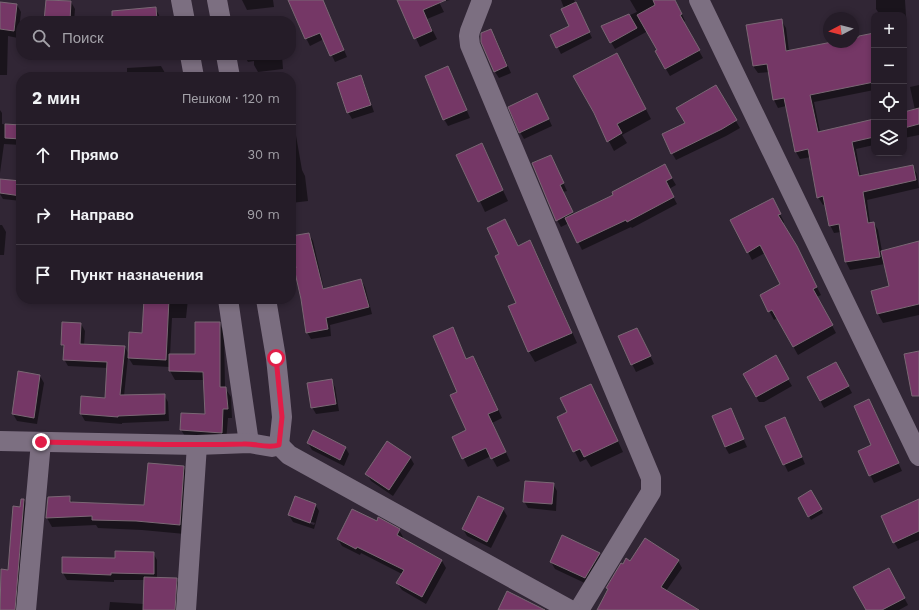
<!DOCTYPE html>
<html lang="ru">
<meta charset="utf-8">
<style>
:root{--surface:#251c28;--page:#312934;--text:#f1f3f6;--muted:#a3a1a8;--line:#423a45}
body{margin:0;font-family:"Work Sans",sans-serif;background:var(--page);color:var(--text)}
.controls{position:absolute;right:12px;top:12px;display:grid;overflow:hidden;border-radius:8px;box-shadow:0 2px 6px #0003}
.controls button{width:36px;height:36px;display:grid;place-items:center;padding:0;border:0;border-bottom:1px solid var(--line);background:var(--surface);color:var(--text);font:20px sans-serif}
.compass{position:absolute;left:823px;top:12px;width:36px;height:36px;border-radius:50%;background:var(--surface);box-shadow:0 2px 6px #0003;rotate:263deg}
.stop{position:absolute;width:12px;height:12px;margin:-9px;border:3px solid #e11d48;border-radius:50%;background:#fff}
.stop.end{background:#e11d48;border-color:#fff;box-shadow:0 1px 4px #0008}
.list{margin:0;padding:0;list-style:none}
h2{display:flex;justify-content:space-between;align-items:center;height:52px;margin:0;padding:0 16px;font-size:17px}
h2 small{font-size:13px;font-weight:400;color:var(--muted)}
.list li{display:grid;grid-template-columns:26px 1fr auto;gap:12px;align-items:center;box-sizing:border-box;height:60px;padding:0 16px;border-top:1px solid var(--line)}
.list b{display:block;font-size:15px;white-space:nowrap}
.list em{font-size:13px;font-style:normal;color:var(--muted)}
.icon{flex:none;width:22px;height:22px;fill:none;stroke:currentColor;stroke-width:2;stroke-linecap:round;stroke-linejoin:round}
.map{position:relative;flex:none;width:919px;height:610px;overflow:hidden}
.search{position:absolute;background:var(--surface);box-shadow:0 2px 6px #0003;left:16px;top:16px;width:280px;height:44px;display:flex;align-items:center;gap:10px;box-sizing:border-box;padding:0 14px;border-radius:16px;color:var(--muted);font-size:15px}
.panel{position:absolute;background:var(--surface);box-shadow:0 2px 6px #0003;left:16px;top:72px;width:280px;height:232px;border-radius:16px}
.map>svg:first-child{display:block}
.shadow{fill:#0007;fill-rule:evenodd}
.building{fill:#753766;stroke:#7a6774}
.lines{fill:none;stroke-linecap:round;stroke-linejoin:round}
.minor{stroke:#7c6f81;stroke-width:20}
.route{stroke:#e11d48;stroke-width:5}
</style>
<div class="map">
<svg width="919" height="610" viewBox="0 0 919 610">
<rect width="100%" height="100%" fill="#312635"/>
<!-- shadow -->
<g class="shadow">
<path d="M242,0H273L274,7L247,10Z"/>
<path d="M398,0H450L439,2L444,12L427,19L437,39L420,47Z"/>
<path d="M561,0H574L592,38L561,54L552,36L571,27Z"/>
<path d="M630,0H675L685,21L683,22L703,58L670,76L656,52L658,50L648,31L615,49L602,27L637,12Z"/>
<path d="M876,0H905L906,16L880,15L876,9Z"/>
<path d="M71,2L75,9L74,21H45Z"/>
<path d="M0,3L17,5L21,12L18,38L8,36L7,75H0Z"/>
<path d="M155,8L159,15L160,21H121Z"/>
<path d="M326,8L347,57L335,62L324,39L310,46L297,20Z"/>
<path d="M781,20L786,28L789,51L836,42H853V39L874,35V90L814,102L820,132L874,120V145L856,149L861,177L912,166L917,174L919,188L867,200L870,223H874L878,230L882,251L919,242V315L883,323L878,314L872,292L890,287L885,264L850,270L846,262L841,232L834,233L830,225L826,204L823,205L818,197L811,157L800,159L796,152L786,106L778,108L774,100L769,72L758,73L753,66Z"/>
<path d="M495,37L511,73L499,78L495,72Z"/>
<path d="M244,55H282L283,69L258,72L254,65V61L248,62Z"/>
<path d="M622,64L651,119L622,135L627,143L614,151L575,76Z"/>
<path d="M161,66L165,73V77H127V68Z"/>
<path d="M448,67L470,118L448,126L444,119Z"/>
<path d="M360,76L364,83L374,112L352,119L348,112Z"/>
<path d="M919,85V135L904,138V113L915,110L910,87Z"/>
<path d="M715,86L740,128L726,136L676,160L672,153L686,124Z"/>
<path d="M541,102L552,126L524,139L520,132Z"/>
<path d="M0,110L2,113V124L21,126V145L4,144L0,173Z"/>
<path d="M291,118L294,124L302,170L305,176L308,201L291,203Z"/>
<path d="M481,144L508,201L485,212L458,155Z"/>
<path d="M551,156L567,191L563,192L574,215L615,195L664,165L676,185L669,189L677,204L632,228L631,227L582,250L569,223L561,227L557,220Z"/>
<path d="M0,180L21,182V201L3,199L0,194Z"/>
<path d="M777,208L784,222L782,224L801,256L821,295L817,297L836,333L798,355L777,318L774,320L761,296L782,285L765,253L752,260L748,252Z"/>
<path d="M505,221L518,247L530,242L536,252L577,343L535,362L529,352L509,307L518,303L500,254Z"/>
<path d="M0,225H2L6,232L4,255H0Z"/>
<path d="M309,234L313,241L324,289L361,280L365,287L372,314L330,325L331,336L311,339L307,332L291,241V237Z"/>
<path d="M145,299H188L186,318H172L170,355H196L219,323L224,332L225,388L231,397L232,418H228L226,441L187,439L181,430L206,415L204,380H175L170,371V367L133,365L128,357L124,396L164,395L168,402L169,421L122,423V424L85,421L81,414L106,399L108,368L68,366L64,359L65,349L62,345L63,323L81,324L85,331L84,345L125,347L129,355L142,334Z"/>
<path d="M641,336L654,364L636,372L619,337Z"/>
<path d="M457,337L466,359L473,357L478,365L502,418L492,423L510,461L497,467L491,456L468,467L453,437L467,430L458,393Z"/>
<path d="M775,357L792,386L764,402H759L744,374Z"/>
<path d="M840,370L852,393L824,408L808,377Z"/>
<path d="M40,376L44,383L37,424L17,421L13,414Z"/>
<path d="M331,380L335,387L339,411L316,414L312,407Z"/>
<path d="M596,395L623,452L591,467L586,459L580,462L558,418Z"/>
<path d="M873,407L902,471L874,483L859,451L873,446Z"/>
<path d="M731,410L747,447L729,454L725,447Z"/>
<path d="M788,425L805,464L788,472L767,426Z"/>
<path d="M308,443L345,447L349,454L344,466L312,450Z"/>
<path d="M410,457L414,464L393,496L371,481L367,474Z"/>
<path d="M183,467L189,476L185,534L142,530L98,528L96,525L52,527L47,518L69,497L73,503L145,506Z"/>
<path d="M553,484L557,491L556,511L528,508L524,501Z"/>
<path d="M811,492L823,513L811,520L799,499Z"/>
<path d="M24,500L29,508L20,610H0L2,570L9,571L21,508Z"/>
<path d="M315,504L319,511L314,529L293,522L289,515ZM294,516L315,523L314,525L294,518Z"/>
<path d="M919,504V540L898,549L894,542Z"/>
<path d="M503,509L507,516L491,548L467,536L463,529Z"/>
<path d="M377,522L399,530L403,537L402,539L442,561L446,568L426,604L402,590L397,583L402,574L361,553L360,555L342,546L338,539Z"/>
<path d="M563,537L599,554L603,561L589,585L555,569L551,562Z"/>
<path d="M153,553L157,560V579H176L181,588L180,610H109L110,602L144,604L145,580H114V582L67,580L63,573L116,559Z"/>
<path d="M678,561L682,568L666,591L690,610H598L609,591L607,588L631,562Z"/>
<path d="M889,569L908,605L899,610H867Z"/>
</g>
<!-- building -->
<g class="building">
<path d="M46,0L71,1L70,21H44Z"/>
<path d="M288,0H323L344,50L330,56L320,33L305,39Z"/>
<path d="M397,0H446L423,10L432,31L414,39Z"/>
<path d="M653,0H675L682,14L680,15L700,50L665,69L655,51L657,50L637,15L655,5Z"/>
<path d="M0,2L17,4L14,31L0,29Z"/>
<path d="M576,2L590,32L556,48L550,35L569,26L561,9Z"/>
<path d="M156,7L157,21H112V11Z"/>
<path d="M629,14L637,28L610,43L601,26Z"/>
<path d="M782,19L786,51L832,42H853V38L859,37V36L874,33V82L810,95L818,132L874,119V137L852,142L859,176L913,165L916,180L863,192L868,223L874,222L880,257L845,262L839,224L829,226L823,196L817,198L808,149L795,152L784,98L773,100L767,64L753,66L746,25Z"/>
<path d="M491,29L507,66L494,72L481,42V33Z"/>
<path d="M617,53L646,109L617,124L622,133L607,142L594,113L573,76Z"/>
<path d="M448,66L467,110L443,120L425,76Z"/>
<path d="M361,75L371,105L347,113L337,83Z"/>
<path d="M716,85L737,120L722,129L671,154L662,134L685,123L676,108Z"/>
<path d="M537,93L549,119L519,133L508,107Z"/>
<path d="M919,108V124L904,128V112Z"/>
<path d="M5,124L21,125V139L5,138Z"/>
<path d="M482,143L503,190L478,202L456,155Z"/>
<path d="M551,155L564,183L560,185L573,212L556,221L532,163Z"/>
<path d="M665,164L672,178L666,181L674,197L627,222L626,220L577,243L565,218L613,195L612,192Z"/>
<path d="M0,179L21,181V196L0,193Z"/>
<path d="M773,198L781,214L778,215L797,246L817,287L813,289L833,325L793,347L772,310L768,312L760,295L780,284L760,245L747,253L730,220Z"/>
<path d="M505,219L518,246L530,240L572,333L528,352L508,306L516,303L495,256L499,254L487,228Z"/>
<path d="M309,233L323,289L361,279L369,307L326,318L328,329L306,333L301,299L294,268H296L291,245V236Z"/>
<path d="M919,241V304L877,314L871,291L889,286L881,251Z"/>
<path d="M144,299H169L166,360L128,358L129,332L142,333Z"/>
<path d="M62,322L81,323L80,344L125,346L120,395L165,394V414L118,416V417L80,414L81,396L105,398L107,362L63,360L64,345H61Z"/>
<path d="M195,322H220V387H226L228,409H223L222,433L180,430L181,413L205,414L203,372L169,371V354H195Z"/>
<path d="M453,327L466,359L473,356L498,410L488,414L506,452L491,459L486,448L462,459L452,437L466,430L450,395L457,392L433,336Z"/>
<path d="M637,328L651,356L631,365L618,336Z"/>
<path d="M919,351V396H912L904,354Z"/>
<path d="M776,355L789,379L756,397L743,374Z"/>
<path d="M836,362L849,386L820,401L807,377Z"/>
<path d="M18,371L40,375L34,418L12,414Z"/>
<path d="M332,379L336,404L311,408L307,383Z"/>
<path d="M591,384L618,441L584,457L580,449L573,452L557,417L567,412L560,398Z"/>
<path d="M869,399L899,463L869,476L858,451L871,445L854,406Z"/>
<path d="M731,408L744,439L725,447L712,416Z"/>
<path d="M785,417L802,457L783,465L765,426Z"/>
<path d="M313,430L346,447L340,460L307,443Z"/>
<path d="M387,441L411,457L389,490L365,474Z"/>
<path d="M148,463L184,466L180,525L136,521L92,520V516L46,518L48,497L70,496V502L144,505Z"/>
<path d="M525,481L554,483L552,504L523,502Z"/>
<path d="M811,490L822,509L808,517L798,498Z"/>
<path d="M295,496L316,504L310,523L288,515Z"/>
<path d="M478,496L504,508L487,542L462,529Z"/>
<path d="M21,499H24L15,610H0L1,569L8,570L13,506L20,507Z"/>
<path d="M919,499V531L893,543L881,516Z"/>
<path d="M352,509L377,521L378,517L400,529L397,535L442,560L422,597L396,583L404,570L357,547L356,549L337,539Z"/>
<path d="M562,535L600,553L585,578L550,562Z"/>
<path d="M645,538L679,560L661,587L699,610H597L608,589L606,588L621,563L623,564L626,558L630,561Z"/>
<path d="M115,551L154,552V574L111,573V575L62,573V557L115,558Z"/>
<path d="M889,568L905,598L882,610H866L853,587Z"/>
<path d="M144,577L177,578L175,610H143Z"/>
<path d="M507,591L545,610H498Z"/>
</g>
<g class="lines">
<!-- minor -->
<g class="minor">
<path d="M181,0L185,21"/>
<path d="M217,0L221,21"/>
<path d="M482,0L470,31L469,36L470,45L651,478V492L579,610"/>
<path d="M699,0L919,456"/>
<path d="M190,55L194,77"/>
<path d="M226,55L230,77"/>
<path d="M228,299L249,443"/>
<path d="M266,299L276,358L280,396L282,417L279,445"/>
<path d="M0,441L197,445L249,443L272,447L279,445L289,455L570,610"/>
<path d="M26,610L41,442"/>
<path d="M186,610L197,445"/>
</g>
</g>
<g class="lines">
<!-- route -->
<path class="route" d="M41,442C108,443 175,446 243,444C255,443 267,449 279,445L282,417L276,358"/>
</g>
</svg>
<div class="controls">
<button>+</button>
<button>−</button>
<button><svg class="icon" aria-label="locate" viewBox="0 0 24 24"><circle cx="12" cy="12" r="6"/><path d="M12 2v4M12 18v4M2 12h4M18 12h4"/></svg></button>
<button><svg class="icon" aria-label="layers" viewBox="0 0 24 24"><path d="M12 4l9 5-9 5-9-5zM3 14l9 5 9-5"/></svg></button>
</div>
<svg class="compass" viewBox="-18 -18 36 36"><path d="M0-13l5 13h-10z" fill="#e53935"/><path d="M0 13l5-13h-10z" fill="#a3a1a8"/></svg>
<div class="stop" style="left:276px;top:358px"></div>
<div class="stop end" style="left:41px;top:442px"></div>
<div class="search"><svg class="icon" aria-label="search" viewBox="0 0 24 24"><circle cx="10" cy="10" r="6"/><path d="M15 15l6 6"/></svg>Поиск</div>
<section class="panel">
<h2>2 мин<small>Пешком · 120 m</small></h2>
<ul class="list">
<li><svg class="icon" aria-label="ahead" viewBox="0 0 24 24"><path d="M12 20V5M6 11l6-6 6 6"/></svg><div><b>Прямо</b></div><em>30 m</em></li>
<li><svg class="icon" aria-label="right" viewBox="0 0 24 24"><path d="M7 20v-9h11M14 6l5 5-5 5"/></svg><div><b>Направо</b></div><em>90 m</em></li>
<li><svg class="icon" aria-label="arrive" viewBox="0 0 24 24"><path d="M6 21V4h12l-3 4 3 4H6"/></svg><div><b>Пункт назначения</b></div></li>
</ul>
</section>
</div>
